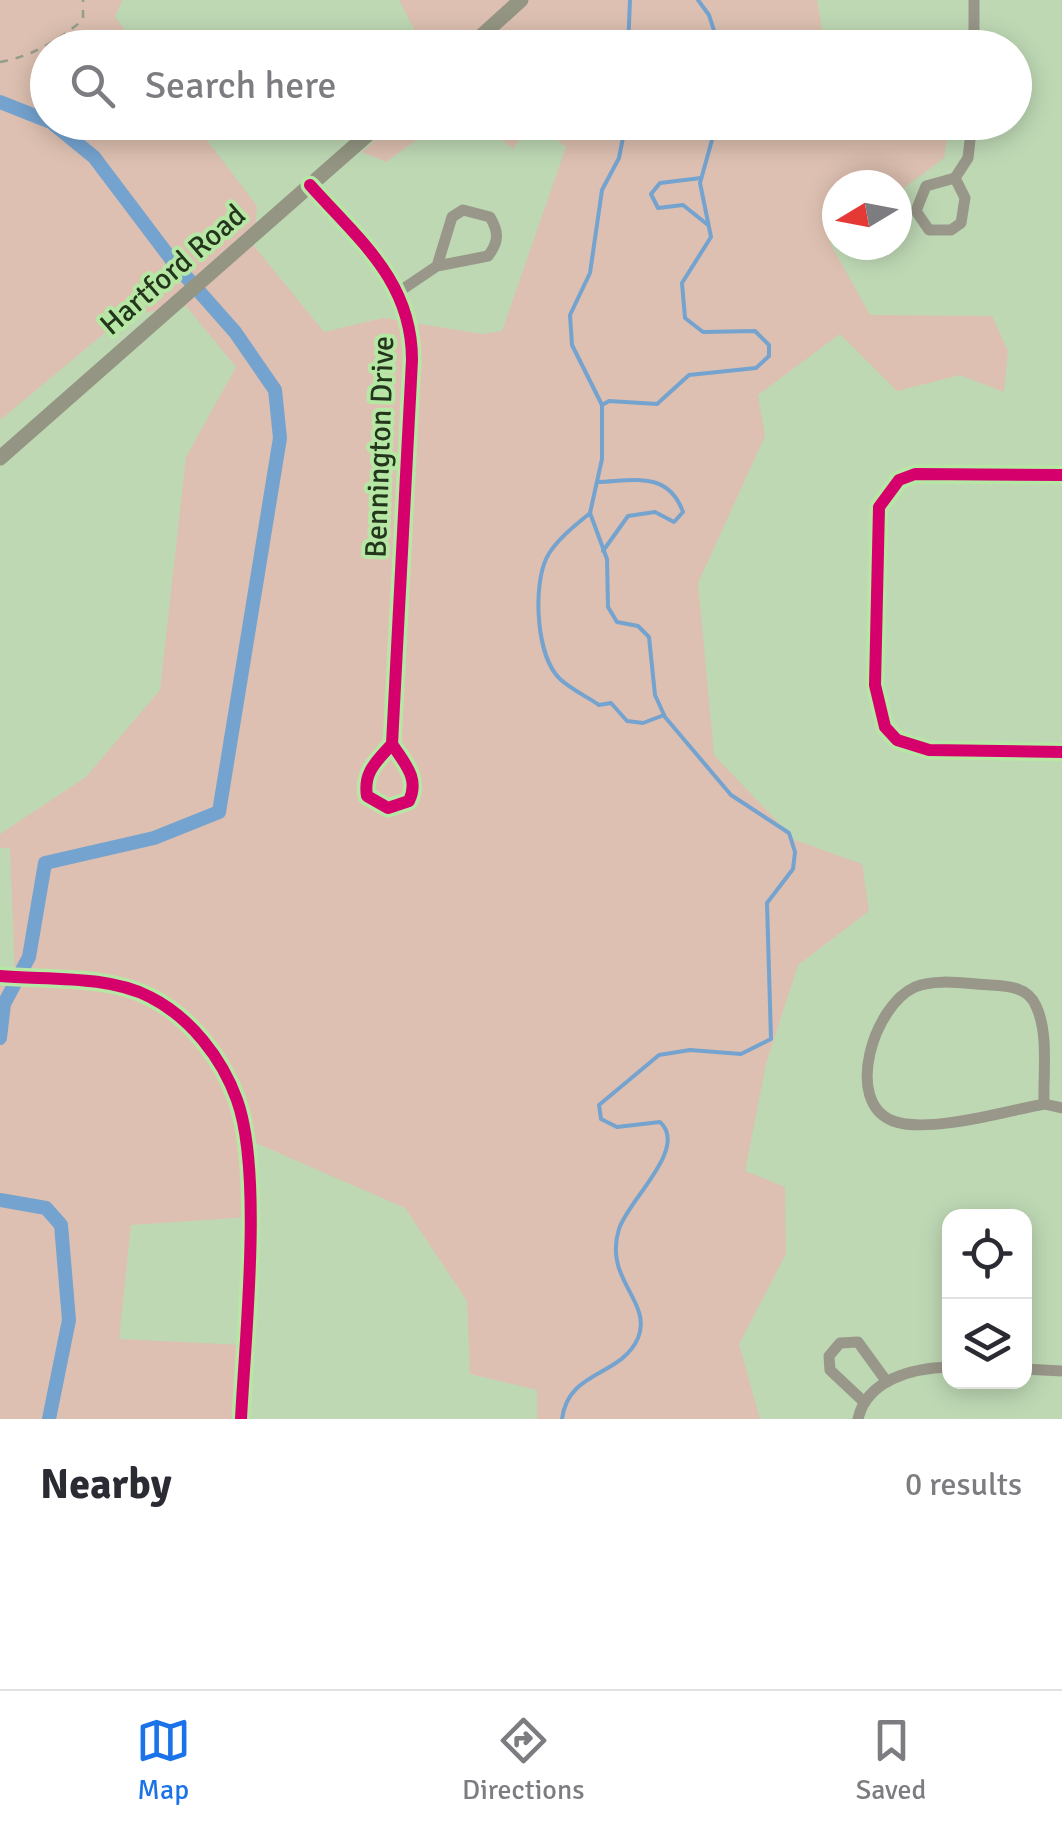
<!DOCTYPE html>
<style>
:root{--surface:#fff;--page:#f2f2f3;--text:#2b2b33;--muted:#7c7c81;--line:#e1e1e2;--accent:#1a73e8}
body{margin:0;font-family:Signika,sans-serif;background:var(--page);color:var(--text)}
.controls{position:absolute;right:30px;bottom:30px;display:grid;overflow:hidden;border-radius:20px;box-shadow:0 5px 25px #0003}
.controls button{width:90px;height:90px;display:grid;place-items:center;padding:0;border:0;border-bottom:2px solid var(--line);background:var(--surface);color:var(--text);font:50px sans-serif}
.compass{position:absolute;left:822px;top:170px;width:90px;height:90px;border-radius:50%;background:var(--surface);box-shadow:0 5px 25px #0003;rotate:260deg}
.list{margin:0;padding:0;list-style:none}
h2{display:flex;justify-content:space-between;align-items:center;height:130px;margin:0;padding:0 40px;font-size:42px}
h2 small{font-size:32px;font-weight:400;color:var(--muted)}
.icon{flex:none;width:55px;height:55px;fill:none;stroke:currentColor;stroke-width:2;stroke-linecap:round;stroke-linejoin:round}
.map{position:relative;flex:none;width:1062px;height:1419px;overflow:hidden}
.search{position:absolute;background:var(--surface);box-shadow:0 5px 25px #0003;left:30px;right:30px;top:30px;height:110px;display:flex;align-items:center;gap:25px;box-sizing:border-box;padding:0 35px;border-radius:55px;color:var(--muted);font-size:38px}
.sheet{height:270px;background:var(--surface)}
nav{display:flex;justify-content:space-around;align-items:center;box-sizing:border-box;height:140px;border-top:2px solid var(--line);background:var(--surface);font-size:28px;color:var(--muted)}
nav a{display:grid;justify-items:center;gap:5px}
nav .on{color:var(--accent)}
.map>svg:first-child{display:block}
.green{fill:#ddc0b1}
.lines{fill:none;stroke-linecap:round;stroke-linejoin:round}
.stream{stroke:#74a3cf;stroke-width:4}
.canal{stroke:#74a3cf;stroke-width:14}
.path{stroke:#949c8a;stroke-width:2.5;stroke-dasharray:8 8;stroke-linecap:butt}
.street{stroke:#999789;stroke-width:11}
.secondary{stroke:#949683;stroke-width:15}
.cycleway-casing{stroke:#b7e7a5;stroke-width:19}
.cycleway{stroke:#d6006c;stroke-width:12}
.labels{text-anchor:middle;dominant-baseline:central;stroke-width:8;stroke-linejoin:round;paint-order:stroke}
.street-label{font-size:30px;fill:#23361c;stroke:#b7e7a5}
</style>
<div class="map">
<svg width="1062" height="1419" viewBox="0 0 1062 1419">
<rect width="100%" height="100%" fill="#bed8b4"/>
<!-- green -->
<g class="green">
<path d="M0,0H122L115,17L138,47L48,48V122L194,123L257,206L254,246L324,332L383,318L482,334L502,331L566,147L536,123H950L944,158L897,193V185H837V237L830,243L870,315L992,316L1008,351L1004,392L960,375L897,391L840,334L758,395L765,436L698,583L714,755L795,840L862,864L869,911L798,965L766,1064L745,1171L785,1187L786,1254L739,1344L760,1419H537V1390L470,1374L467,1301L405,1208L251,1141L250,1217L131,1225L119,1339L243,1345L239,1419H0V979H15L10,848H0V834L86,777L160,690L186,457L236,367L186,306L125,316L0,420Z"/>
<path d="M399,0H817L825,47H423Z"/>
<path d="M396,122H440V123L386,162L362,152Z"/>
<path d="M482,123H531L513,149Z"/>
</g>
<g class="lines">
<!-- stream -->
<g class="stream">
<path d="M698,0L709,15L718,43"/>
<path d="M628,48L630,0"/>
<path d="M663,48L700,37L718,46"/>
<path d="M701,178L660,183L651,194L658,208L683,205L708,225"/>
<path d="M602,405L609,401L657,404L689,375L756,368L769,356V345L755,331L703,332L685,318L682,283L711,237L700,183L717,122"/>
<path d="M598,482C632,481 668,470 683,512L674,522L655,512L628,516L603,551"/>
<path d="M589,514C574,526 554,542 546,559C533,588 536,656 560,679C572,690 586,696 599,705L611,703L627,721L643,723L664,715"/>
<path d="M562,1419C568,1370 621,1377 638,1338C653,1301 603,1280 619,1229C628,1200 689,1148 660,1122L617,1127L601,1119L599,1105L659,1055L690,1050L741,1054L771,1039L767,903L793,869L795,852L789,833L731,795L665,717L655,695L649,637L638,626L617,622L608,607L607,559L590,513L602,459V405L572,345L570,315L590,273L602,190L619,158L626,122"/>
</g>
<!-- canal -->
<g class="canal">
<path d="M0,102L48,121"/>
<path d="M0,1038L4,1004L29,957L45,863L154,838L219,812L280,438L275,390L235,332L174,263L94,157L51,122"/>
<path d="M0,1200L46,1208L61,1225L69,1320L49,1419"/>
</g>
<!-- path -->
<path class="path" d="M0,62C33,56 57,41 83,20V0"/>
<!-- street -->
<g class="street">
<path d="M974,0V48"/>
<path d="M955,178L965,198L961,223L951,230H929L916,211L926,186Z"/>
<path d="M955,178L968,158L972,122"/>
<path d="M310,185C359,240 412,281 412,360L392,744C404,763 420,778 409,801L388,808L367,796C363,772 377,761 392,744"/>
<path d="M400,291L437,266L488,256C499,242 499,232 490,217L463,210L452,217L437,266"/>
<path d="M1062,475L915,474L899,480L879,507L875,685L885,727L897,740L929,750L1062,752"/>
<path d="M0,976C47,980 108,975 150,997C190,1017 222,1058 237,1100C263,1172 245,1338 241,1419"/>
<path d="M1044,1104C1043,1075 1049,1033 1036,1006C1028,987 1008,986 990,985C968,984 936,978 915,987C874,1005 843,1102 893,1121C928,1134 1007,1111 1044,1104L1062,1108"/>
<path d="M1024,1369L1062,1371"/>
<path d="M863,1401L830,1370L829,1356L840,1343L858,1342L887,1382"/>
<path d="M858,1419C867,1379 913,1368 950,1367"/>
</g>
<!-- secondary -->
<g class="secondary">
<path d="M468,48L521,0"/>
<path d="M0,458L382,122"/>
</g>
<defs>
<g id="cycleway">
<path d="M310,185C359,240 412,281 412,360L392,744C404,763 420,778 409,801L388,808L367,796C363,772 377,761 392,744"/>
<path d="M1062,475L915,474L899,480L879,507L875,685L885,727L897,740L929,750L1062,752"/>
<path d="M0,976C47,980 108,975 150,997C190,1017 222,1058 237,1100C263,1172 245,1338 241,1419"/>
</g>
</defs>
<!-- cycleway casing -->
<use href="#cycleway" class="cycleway-casing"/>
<!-- cycleway -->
<use href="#cycleway" class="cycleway"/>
</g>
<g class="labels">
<!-- street labels -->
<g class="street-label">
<text transform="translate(173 270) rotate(-41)">Hartford Road</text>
<text transform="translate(380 447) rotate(-88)">Bennington Drive</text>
</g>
</g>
</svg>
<div class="controls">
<button><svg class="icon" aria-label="locate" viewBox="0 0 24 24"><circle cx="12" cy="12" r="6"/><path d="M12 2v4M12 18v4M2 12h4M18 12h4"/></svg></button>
<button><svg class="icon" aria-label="layers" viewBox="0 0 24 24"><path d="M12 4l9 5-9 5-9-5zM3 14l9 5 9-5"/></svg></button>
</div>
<svg class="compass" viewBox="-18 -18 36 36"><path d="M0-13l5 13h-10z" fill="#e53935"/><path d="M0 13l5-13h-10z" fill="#7c7c81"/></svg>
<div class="search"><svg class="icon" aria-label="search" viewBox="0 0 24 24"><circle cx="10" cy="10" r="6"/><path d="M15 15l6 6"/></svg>Search here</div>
</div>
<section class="sheet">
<h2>Nearby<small>0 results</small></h2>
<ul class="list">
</ul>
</section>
<nav>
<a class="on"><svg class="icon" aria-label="map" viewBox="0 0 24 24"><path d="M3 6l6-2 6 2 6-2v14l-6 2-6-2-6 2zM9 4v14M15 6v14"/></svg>Map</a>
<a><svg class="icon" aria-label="directions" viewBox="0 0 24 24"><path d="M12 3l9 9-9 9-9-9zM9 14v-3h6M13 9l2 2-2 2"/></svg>Directions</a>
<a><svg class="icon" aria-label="saved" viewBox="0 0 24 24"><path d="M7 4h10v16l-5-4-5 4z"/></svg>Saved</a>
</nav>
